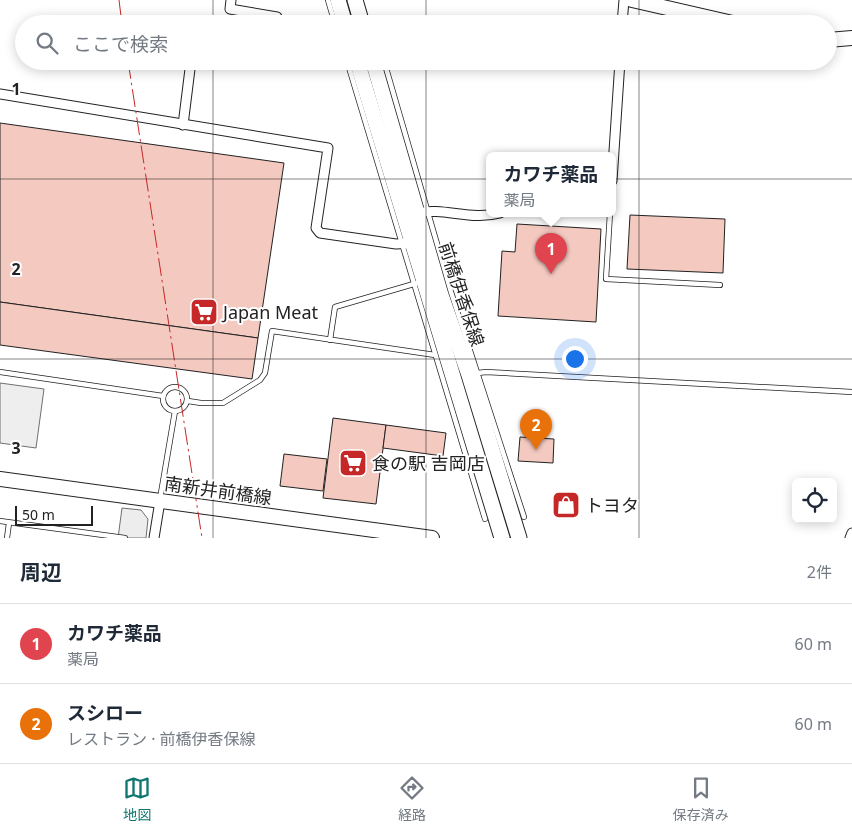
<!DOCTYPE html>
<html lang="ja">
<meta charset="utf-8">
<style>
:root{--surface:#fff;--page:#f6f6f7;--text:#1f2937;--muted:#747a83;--line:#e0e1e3;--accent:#0f766e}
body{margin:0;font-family:"Noto Sans","Noto Sans JP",sans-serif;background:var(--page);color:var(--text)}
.controls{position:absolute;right:15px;bottom:15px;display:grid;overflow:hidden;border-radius:8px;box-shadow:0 2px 12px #0003}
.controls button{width:45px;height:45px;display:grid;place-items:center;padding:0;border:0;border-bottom:1px solid var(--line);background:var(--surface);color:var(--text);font:25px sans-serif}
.scale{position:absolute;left:15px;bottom:12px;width:78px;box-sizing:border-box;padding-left:5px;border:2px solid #222;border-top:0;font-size:14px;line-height:18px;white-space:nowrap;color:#222;-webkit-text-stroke:4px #fff;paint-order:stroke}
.you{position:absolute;left:574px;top:358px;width:18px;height:18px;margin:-12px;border:4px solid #fff;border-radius:50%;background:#1a73e8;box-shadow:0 0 0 8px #1a73e833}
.badge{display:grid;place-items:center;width:32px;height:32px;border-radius:50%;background:var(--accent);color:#fff;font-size:16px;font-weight:700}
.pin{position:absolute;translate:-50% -41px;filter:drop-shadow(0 1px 2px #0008)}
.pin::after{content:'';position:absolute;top:26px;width:18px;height:15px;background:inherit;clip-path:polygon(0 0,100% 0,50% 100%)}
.popup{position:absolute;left:486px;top:152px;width:130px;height:65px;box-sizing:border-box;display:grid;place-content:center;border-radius:8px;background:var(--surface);filter:drop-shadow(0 1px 4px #0005);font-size:16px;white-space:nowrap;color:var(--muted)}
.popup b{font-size:19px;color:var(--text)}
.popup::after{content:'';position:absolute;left:50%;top:100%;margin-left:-10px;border:10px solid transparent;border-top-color:var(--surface)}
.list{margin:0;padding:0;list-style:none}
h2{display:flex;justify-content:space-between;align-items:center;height:65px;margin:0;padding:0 20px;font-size:21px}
h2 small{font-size:16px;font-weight:400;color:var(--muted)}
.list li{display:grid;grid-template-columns:32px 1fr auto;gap:15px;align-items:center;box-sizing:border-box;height:80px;padding:0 20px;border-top:1px solid var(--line)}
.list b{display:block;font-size:19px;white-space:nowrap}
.list p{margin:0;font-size:16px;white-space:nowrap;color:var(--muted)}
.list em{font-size:16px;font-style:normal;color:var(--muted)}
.icon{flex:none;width:28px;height:28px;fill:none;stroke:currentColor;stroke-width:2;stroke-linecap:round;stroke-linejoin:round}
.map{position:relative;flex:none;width:852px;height:538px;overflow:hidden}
.search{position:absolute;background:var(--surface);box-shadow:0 2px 12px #0003;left:15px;right:15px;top:15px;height:55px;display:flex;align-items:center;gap:12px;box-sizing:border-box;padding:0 18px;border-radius:28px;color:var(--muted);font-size:19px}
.sheet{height:225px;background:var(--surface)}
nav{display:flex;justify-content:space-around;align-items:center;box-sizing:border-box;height:70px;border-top:1px solid var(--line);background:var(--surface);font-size:14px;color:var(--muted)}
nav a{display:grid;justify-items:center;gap:2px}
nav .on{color:var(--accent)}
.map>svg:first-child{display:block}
.green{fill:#eee;stroke:#6f6f6f}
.parking{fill:#ededed;stroke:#6f6f6f}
.building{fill:#f3c9c0;stroke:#222}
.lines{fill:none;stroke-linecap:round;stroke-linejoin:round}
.lane-casing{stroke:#222;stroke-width:6}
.street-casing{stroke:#222;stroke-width:11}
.secondary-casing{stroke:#222;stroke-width:16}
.primary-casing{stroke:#222;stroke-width:17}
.lane{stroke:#fff;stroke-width:4.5}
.street{stroke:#fff;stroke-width:9}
.secondary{stroke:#fff;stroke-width:14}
.primary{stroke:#fff;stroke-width:15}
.power{stroke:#c62828;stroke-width:1;stroke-dasharray:18 4 2.5 4;stroke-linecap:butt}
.grid{fill:none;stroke:#222;stroke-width:1;stroke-opacity:0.55}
.labels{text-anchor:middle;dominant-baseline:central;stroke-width:4;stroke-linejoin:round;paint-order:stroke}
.street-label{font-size:18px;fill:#222;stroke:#fff}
.poi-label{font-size:18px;fill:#222;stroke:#fff;text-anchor:start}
.grid-label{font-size:16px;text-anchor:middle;font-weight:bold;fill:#222;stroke:#fff;stroke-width:4;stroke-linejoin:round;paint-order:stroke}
</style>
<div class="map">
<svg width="852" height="538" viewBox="0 0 852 538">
<rect width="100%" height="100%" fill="#fff"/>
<!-- green -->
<path class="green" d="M0,383L44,389L36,448L0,443Z"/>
<!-- parking -->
<path class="parking" d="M122,508L141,510L148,519L146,538H118Z"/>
<!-- building -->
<g class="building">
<path d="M0,123L284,163L258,338L0,302Z"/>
<path d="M630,215L725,219L723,273L627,269Z"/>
<path d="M517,224L601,229L596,322L498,316L502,251L515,252Z"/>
<path d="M0,302L258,338L252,379L0,345Z"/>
<path d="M333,418L386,425L376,504L323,498Z"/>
<path d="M386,425L446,433L443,456L383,448Z"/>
<path d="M520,437L554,439L553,463L518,461Z"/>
<path d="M284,454L327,459L323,491L280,486Z"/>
</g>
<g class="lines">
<defs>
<g id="lane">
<path d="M328,0L335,24"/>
<path d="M347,61L485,519"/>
<path d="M384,61L451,292L524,517"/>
<path d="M610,213L606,279L720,285"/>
<path d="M330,340L335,307L417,283"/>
<path d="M0,372L163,396"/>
<path d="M478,373L486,372L852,392"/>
<circle cx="175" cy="399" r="12"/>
<path d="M188,401L201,403H223L260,380L265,373L272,331L435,355"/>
<path d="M160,499L175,411"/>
<path d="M0,521L125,538"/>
<path d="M7,538L9,523"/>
</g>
<g id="street">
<path d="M231,0L230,9L277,17"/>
<path d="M622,24L624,0"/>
<path d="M275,61L278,62"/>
<path d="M0,94L328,148L316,228L320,233L396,244L413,243"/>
<path d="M183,125L191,61"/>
<path d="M612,181L620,61"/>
<path d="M417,213C444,207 471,221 500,213"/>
<path d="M154,538L160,501"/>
<path d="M850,538L852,533"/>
</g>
<g id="secondary">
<path d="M632,0L737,24"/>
<path d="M828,40L852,38"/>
<path d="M0,479L432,538"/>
</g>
<g id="primary">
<path d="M338,0L345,24"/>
<path d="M355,0L362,24"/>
<path d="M357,61L502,538"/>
<path d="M373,61L441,295L469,375L519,538"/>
</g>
</defs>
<!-- lane casing -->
<use href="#lane" class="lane-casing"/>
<!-- street casing -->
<use href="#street" class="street-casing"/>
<!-- secondary casing -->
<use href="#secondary" class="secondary-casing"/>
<!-- primary casing -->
<use href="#primary" class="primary-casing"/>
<!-- lane -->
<use href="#lane" class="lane"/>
<!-- street -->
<use href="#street" class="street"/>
<!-- secondary -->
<use href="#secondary" class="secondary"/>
<!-- primary -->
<use href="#primary" class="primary"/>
<!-- power -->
<g class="power">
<path d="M119,0L122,24"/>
<path d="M128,61L202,538"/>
</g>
</g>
<!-- grid -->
<path class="grid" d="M213,0V24M426,0V24M639,0V24M213,61V538M426,61V538M639,61V538M0,179H852M0,359H852"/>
<!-- icons -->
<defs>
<symbol id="supermarket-square" viewBox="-11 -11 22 22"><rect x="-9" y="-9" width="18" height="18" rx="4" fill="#c62828" stroke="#fff"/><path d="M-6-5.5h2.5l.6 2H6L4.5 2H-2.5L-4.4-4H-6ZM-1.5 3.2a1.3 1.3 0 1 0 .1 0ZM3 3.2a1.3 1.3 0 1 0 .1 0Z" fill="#fff"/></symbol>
<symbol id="shop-square" viewBox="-11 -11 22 22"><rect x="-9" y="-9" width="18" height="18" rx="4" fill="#c62828" stroke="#fff"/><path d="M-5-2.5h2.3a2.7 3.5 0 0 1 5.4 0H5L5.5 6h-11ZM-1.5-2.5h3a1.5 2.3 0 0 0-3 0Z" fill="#fff"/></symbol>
</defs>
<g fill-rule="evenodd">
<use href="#supermarket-square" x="188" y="296" width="32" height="32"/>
<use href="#supermarket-square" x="337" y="447" width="32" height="32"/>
<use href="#shop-square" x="550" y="489" width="32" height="32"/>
</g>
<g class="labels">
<!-- street labels -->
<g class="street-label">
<text transform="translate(462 294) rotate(72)">前橋伊香保線</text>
<text transform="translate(218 490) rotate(8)">南新井前橋線</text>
</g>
<!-- poi labels -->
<g class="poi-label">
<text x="223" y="312">Japan Meat</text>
<text x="372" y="463">食の駅 吉岡店</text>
<text x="585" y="505">トヨタ</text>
</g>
</g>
<g class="grid-label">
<text x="16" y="95">1</text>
<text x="16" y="275">2</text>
<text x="16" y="454">3</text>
</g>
</svg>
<div class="controls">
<button><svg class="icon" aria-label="locate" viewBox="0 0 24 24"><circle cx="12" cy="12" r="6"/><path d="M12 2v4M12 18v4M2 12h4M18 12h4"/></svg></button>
</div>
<div class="scale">50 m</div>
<div class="you"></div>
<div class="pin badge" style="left:551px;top:274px;background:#e0444e">1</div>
<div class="popup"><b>カワチ薬品</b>薬局</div>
<div class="pin badge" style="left:536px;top:450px;background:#e8710a">2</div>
<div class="search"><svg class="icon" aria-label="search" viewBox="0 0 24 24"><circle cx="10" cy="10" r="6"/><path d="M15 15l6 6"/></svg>ここで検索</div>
</div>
<section class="sheet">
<h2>周辺<small>2件</small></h2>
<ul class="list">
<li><span class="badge" style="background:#e0444e">1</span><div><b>カワチ薬品</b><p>薬局</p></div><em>60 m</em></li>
<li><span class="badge" style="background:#e8710a">2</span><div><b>スシロー</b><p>レストラン · 前橋伊香保線</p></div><em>60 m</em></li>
</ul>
</section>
<nav>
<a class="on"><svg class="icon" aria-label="map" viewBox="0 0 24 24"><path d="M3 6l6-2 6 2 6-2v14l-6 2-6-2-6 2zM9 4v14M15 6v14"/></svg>地図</a>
<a><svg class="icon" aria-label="directions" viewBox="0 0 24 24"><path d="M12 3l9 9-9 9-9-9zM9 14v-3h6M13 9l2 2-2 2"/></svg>経路</a>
<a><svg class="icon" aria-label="saved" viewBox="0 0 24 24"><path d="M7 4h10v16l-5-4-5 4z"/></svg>保存済み</a>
</nav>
